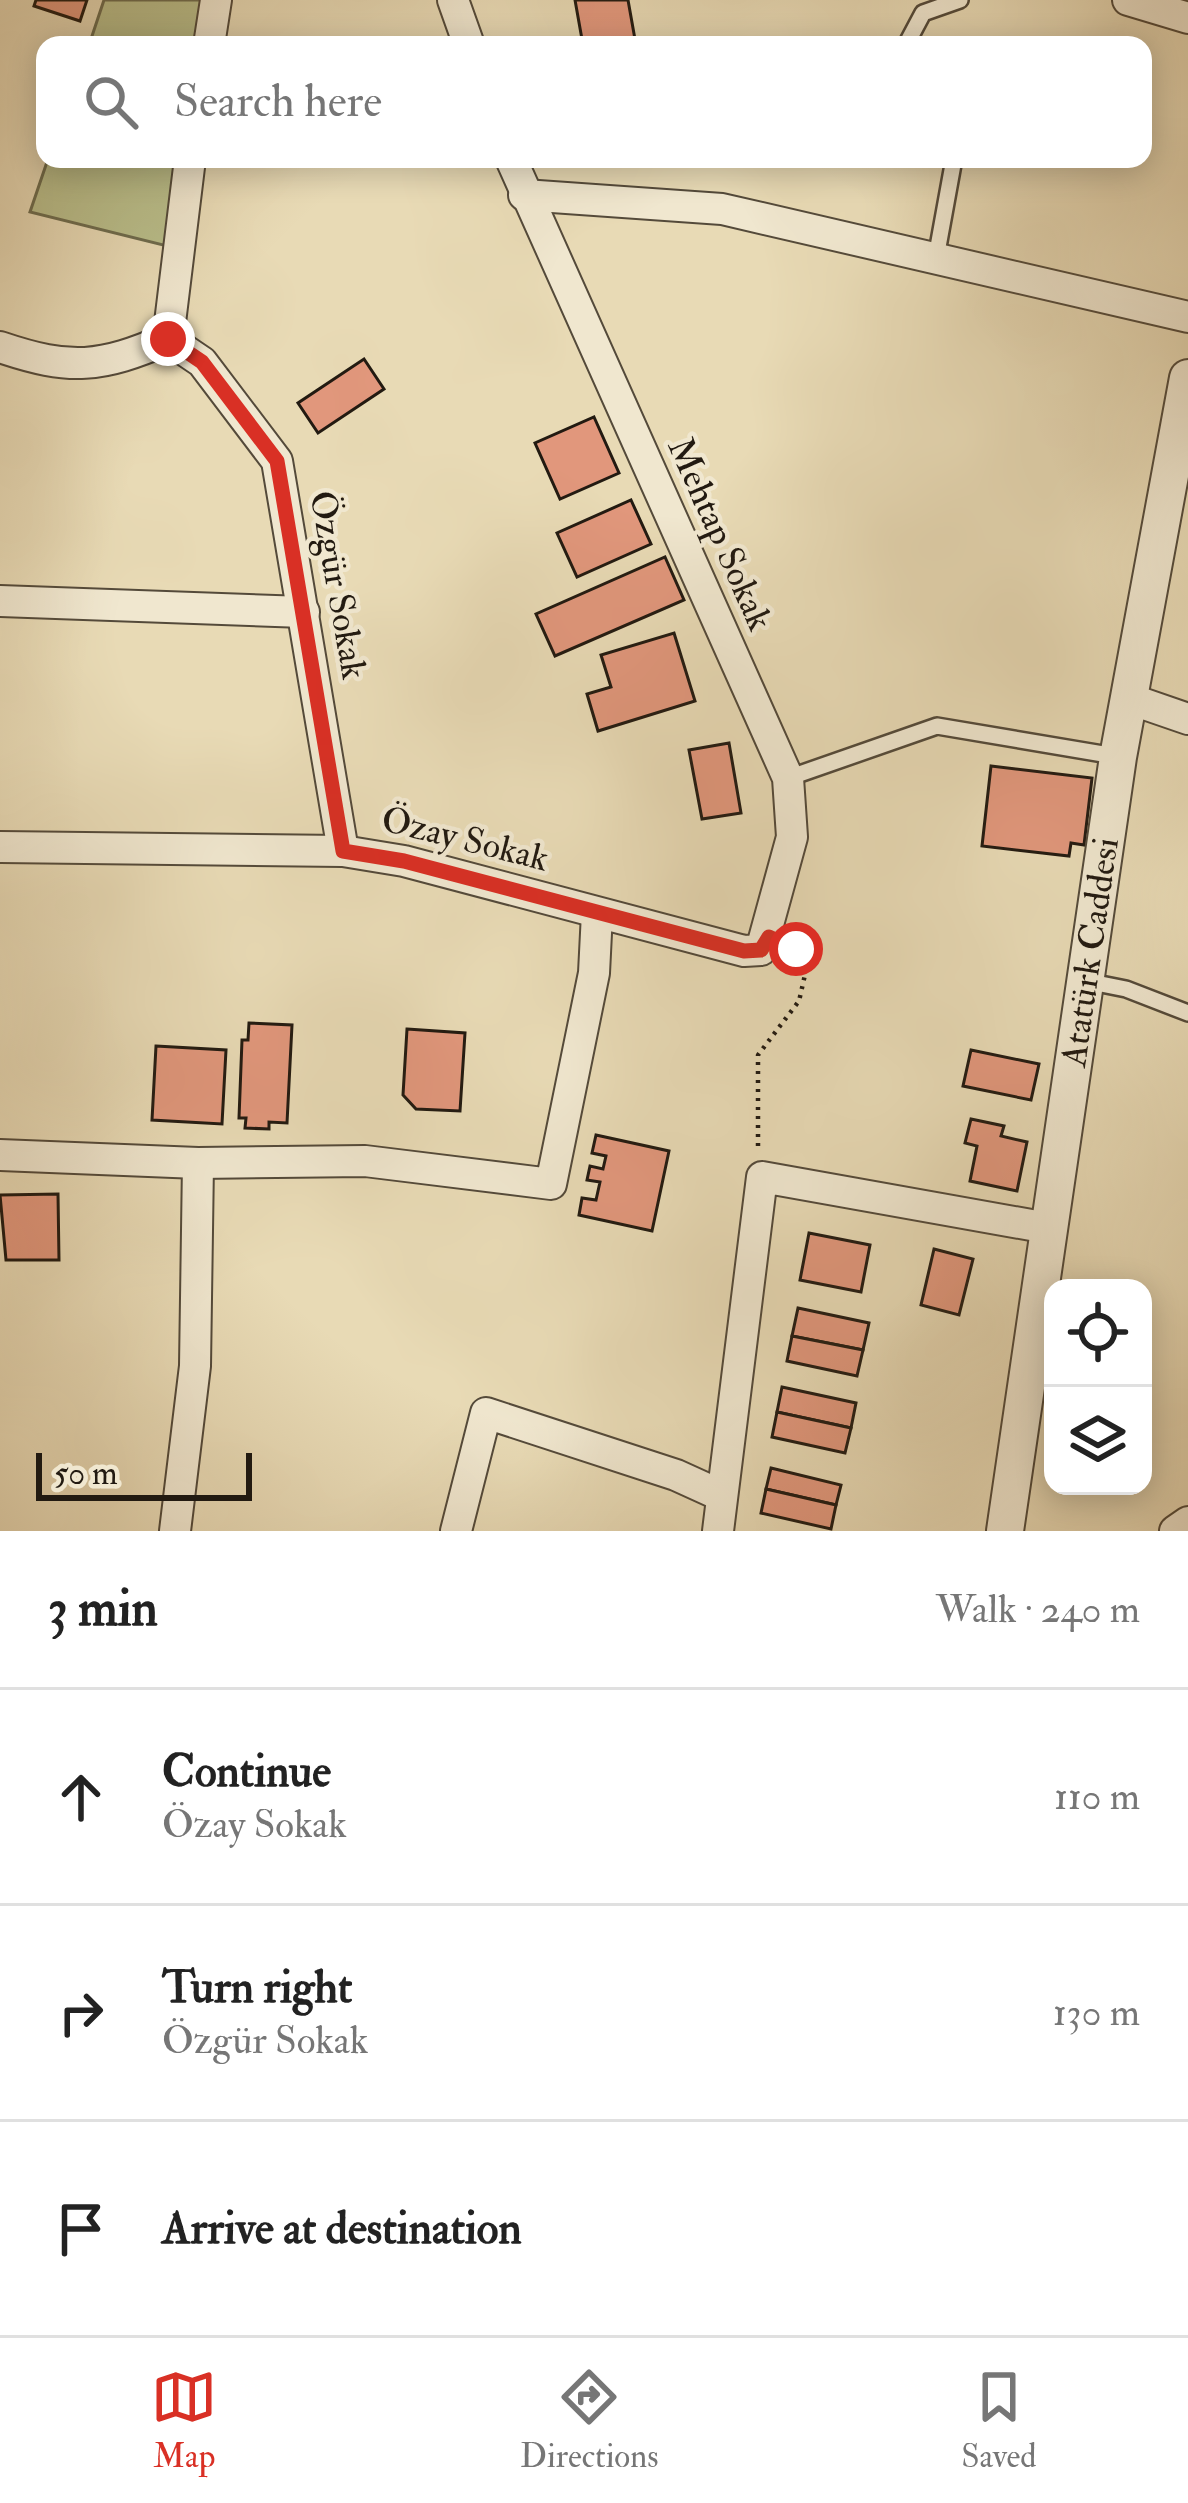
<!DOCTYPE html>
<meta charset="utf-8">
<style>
:root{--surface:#fff;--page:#f2f2f2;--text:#222;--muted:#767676;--line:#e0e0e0;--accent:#d93025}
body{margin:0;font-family:"IM FELL Double Pica",serif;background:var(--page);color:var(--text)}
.controls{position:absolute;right:36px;bottom:36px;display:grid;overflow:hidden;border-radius:24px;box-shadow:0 6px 30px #0003}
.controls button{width:108px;height:108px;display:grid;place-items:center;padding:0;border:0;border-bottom:3px solid var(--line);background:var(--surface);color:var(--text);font:60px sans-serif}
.scale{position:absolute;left:36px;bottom:30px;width:216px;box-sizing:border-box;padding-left:12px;border:6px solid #221a11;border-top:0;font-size:33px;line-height:42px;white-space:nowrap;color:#221a11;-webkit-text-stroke:9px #f0e7cf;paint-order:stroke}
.stop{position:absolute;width:36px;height:36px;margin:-27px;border:9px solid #d93025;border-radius:50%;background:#fff}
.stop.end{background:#d93025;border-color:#fff;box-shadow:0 3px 12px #0008}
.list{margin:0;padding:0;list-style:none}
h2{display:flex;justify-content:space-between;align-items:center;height:156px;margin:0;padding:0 48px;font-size:51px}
h2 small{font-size:39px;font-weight:400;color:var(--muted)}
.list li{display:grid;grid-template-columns:78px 1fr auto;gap:36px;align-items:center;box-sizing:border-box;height:216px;padding:0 48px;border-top:3px solid var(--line)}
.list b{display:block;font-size:45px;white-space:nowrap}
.list p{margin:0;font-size:39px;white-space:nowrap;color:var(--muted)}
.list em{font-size:39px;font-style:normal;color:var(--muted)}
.icon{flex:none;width:66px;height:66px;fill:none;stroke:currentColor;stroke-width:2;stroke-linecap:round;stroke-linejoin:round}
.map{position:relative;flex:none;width:1188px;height:1531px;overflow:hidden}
.search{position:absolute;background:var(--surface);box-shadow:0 6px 30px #0003;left:36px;right:36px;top:36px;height:132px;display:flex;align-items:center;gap:30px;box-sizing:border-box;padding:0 42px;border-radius:24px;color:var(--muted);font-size:45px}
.sheet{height:804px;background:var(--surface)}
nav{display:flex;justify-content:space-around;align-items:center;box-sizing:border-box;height:168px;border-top:3px solid var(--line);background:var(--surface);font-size:33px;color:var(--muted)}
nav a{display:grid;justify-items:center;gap:6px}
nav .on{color:var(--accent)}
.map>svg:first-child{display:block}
.green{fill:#b9be8b;stroke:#6e6c4e;stroke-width:3}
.building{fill:#e1977c;stroke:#221a11;stroke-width:3}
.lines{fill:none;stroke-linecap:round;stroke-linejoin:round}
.service-casing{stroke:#544a3a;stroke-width:20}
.minor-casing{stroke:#544a3a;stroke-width:34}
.tertiary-casing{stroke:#544a3a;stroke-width:40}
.path{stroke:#221a11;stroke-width:4.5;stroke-dasharray:3 6;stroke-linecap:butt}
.service{stroke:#f0e7cf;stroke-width:15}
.minor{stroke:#f0e7cf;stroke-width:30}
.tertiary{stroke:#f0e7cf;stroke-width:36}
.route{stroke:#d93025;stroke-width:15}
.labels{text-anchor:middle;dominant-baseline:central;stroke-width:9;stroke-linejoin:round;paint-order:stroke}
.street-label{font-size:36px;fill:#221a11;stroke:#f0e7cf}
</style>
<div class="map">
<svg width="1188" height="1531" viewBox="0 0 1188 1531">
<rect width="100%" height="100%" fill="#e8dab5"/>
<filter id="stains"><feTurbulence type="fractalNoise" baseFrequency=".00167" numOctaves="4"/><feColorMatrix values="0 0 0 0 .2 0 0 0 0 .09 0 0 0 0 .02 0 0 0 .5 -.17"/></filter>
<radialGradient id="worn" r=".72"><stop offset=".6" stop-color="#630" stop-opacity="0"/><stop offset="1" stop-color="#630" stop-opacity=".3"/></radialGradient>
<!-- green -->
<g class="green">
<path d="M104,0H203L196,45H89Z"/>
<path d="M48,159H180L167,246L30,212Z"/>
</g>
<!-- building -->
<g class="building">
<path d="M36,0H87L80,21L34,6Z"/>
<path d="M575,0H628L636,45H583Z"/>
<path d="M364,359L384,389L318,433L298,403Z"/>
<path d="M594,417L619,473L560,499L535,443Z"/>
<path d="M631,500L651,544L577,577L557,533Z"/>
<path d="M665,557L684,600L555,656L536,614Z"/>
<path d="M674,633L695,701L598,731L587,694L611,687L601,655Z"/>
<path d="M729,743L741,813L702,819L689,750Z"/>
<path d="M991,766L1092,778L1084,845L1071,843L1069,856L982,846Z"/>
<path d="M249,1023L292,1025L287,1123L269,1122V1129L245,1128L246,1118H239L242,1040H248Z"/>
<path d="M407,1029L465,1033L460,1111L416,1109L403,1095Z"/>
<path d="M156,1046L226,1050L222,1124L152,1120Z"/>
<path d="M971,1050L1039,1064L1031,1100L963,1086Z"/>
<path d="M971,1119L1004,1126L1001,1136L1027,1142L1017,1191L970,1181L977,1146L965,1143Z"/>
<path d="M596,1135L669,1151L652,1231L579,1215L582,1198L596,1200L600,1182L587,1180L590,1166L603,1169L606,1156L592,1153Z"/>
<path d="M58,1194L59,1260H6L0,1195Z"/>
<path d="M809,1233L870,1245L861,1292L800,1280Z"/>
<path d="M934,1249L973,1259L959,1315L921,1305Z"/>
<path d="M798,1308L869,1323L863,1350L792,1336Z"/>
<path d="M792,1336L863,1350L857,1376L787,1361Z"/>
<path d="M782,1387L856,1403L851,1428L777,1412Z"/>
<path d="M777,1412L851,1428L845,1453L772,1437Z"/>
<path d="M771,1468L841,1485L836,1505L766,1489Z"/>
<path d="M766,1489L836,1505L831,1529L761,1513Z"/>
</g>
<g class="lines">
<defs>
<g id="service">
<path d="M906,45L923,13L960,0"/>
<path d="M936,258L954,159"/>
<path d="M788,778L937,726L1115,756"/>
<path d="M1086,981L1126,989L1188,1013"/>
</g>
<g id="minor">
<path d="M453,0L469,45"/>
<path d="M1128,0L1188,18"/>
<path d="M209,45L216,0"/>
<path d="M524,195L722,209L1188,317"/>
<path d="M168,339L202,362L277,461L343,851"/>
<path d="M168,339L190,159"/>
<path d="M0,347C71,371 100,368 168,339"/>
<path d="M0,601L304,612"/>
<path d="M1127,698L1188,719"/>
<path d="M0,847L343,851L404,861L744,951L761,950L792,837L788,778L511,159"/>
<path d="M0,1155L198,1163L365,1161L551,1184L594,973L597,913"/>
<path d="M175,1531L195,1366L198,1163"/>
<path d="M456,1531L486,1413L676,1475L720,1495"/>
<path d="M718,1531L762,1177L1048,1228"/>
<path d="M1175,1531L1188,1522"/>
</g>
<g id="tertiary">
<path id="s1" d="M1005,1531L1118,757L1188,378"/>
</g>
</defs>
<!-- service casing -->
<use href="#service" class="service-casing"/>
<!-- minor casing -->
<use href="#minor" class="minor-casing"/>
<!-- tertiary casing -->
<use href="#tertiary" class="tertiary-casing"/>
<!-- path -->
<path class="path" d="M758,1146V1055L799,1001L807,966L790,947"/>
<!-- service -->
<use href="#service" class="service"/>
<!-- minor -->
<use href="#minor" class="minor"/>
<!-- tertiary -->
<use href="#tertiary" class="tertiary"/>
</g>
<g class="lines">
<!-- route -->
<path class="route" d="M168,339L202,362L277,461L343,851L404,861L744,951L761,950L769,937L796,949"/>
</g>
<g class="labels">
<!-- street labels -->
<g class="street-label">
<text transform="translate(720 534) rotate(66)">Mehtap Sokak</text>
<text transform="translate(338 585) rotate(80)">Özgür Sokak</text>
<text transform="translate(465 839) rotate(14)">Özay Sokak</text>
<text stroke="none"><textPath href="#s1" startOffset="585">Atatürk Caddesi</textPath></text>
</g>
</g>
<rect width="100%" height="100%" filter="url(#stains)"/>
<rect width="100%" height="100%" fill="url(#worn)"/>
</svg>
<div class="controls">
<button><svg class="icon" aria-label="locate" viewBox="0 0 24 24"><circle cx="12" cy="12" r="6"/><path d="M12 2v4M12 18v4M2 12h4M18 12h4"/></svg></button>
<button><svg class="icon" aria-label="layers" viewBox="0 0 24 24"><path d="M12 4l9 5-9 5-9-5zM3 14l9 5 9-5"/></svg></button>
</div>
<div class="scale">50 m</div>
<div class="stop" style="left:796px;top:949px"></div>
<div class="stop end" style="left:168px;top:339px"></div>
<div class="search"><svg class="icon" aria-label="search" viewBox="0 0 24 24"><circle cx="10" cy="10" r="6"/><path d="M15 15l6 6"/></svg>Search here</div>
</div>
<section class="sheet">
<h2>3 min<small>Walk · 240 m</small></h2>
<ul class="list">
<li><svg class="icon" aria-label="ahead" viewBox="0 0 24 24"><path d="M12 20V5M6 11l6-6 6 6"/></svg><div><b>Continue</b><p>Özay Sokak</p></div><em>110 m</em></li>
<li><svg class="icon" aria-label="right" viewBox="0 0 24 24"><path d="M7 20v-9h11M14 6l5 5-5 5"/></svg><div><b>Turn right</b><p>Özgür Sokak</p></div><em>130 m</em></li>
<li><svg class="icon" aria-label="arrive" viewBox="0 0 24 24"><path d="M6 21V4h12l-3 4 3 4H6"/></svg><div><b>Arrive at destination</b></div></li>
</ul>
</section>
<nav>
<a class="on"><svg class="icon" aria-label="map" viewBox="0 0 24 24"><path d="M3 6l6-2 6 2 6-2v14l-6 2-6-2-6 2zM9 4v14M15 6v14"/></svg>Map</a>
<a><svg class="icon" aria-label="directions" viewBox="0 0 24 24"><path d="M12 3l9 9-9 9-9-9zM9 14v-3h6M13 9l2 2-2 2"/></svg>Directions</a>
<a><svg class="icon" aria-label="saved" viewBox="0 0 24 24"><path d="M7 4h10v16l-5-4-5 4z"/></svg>Saved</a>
</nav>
